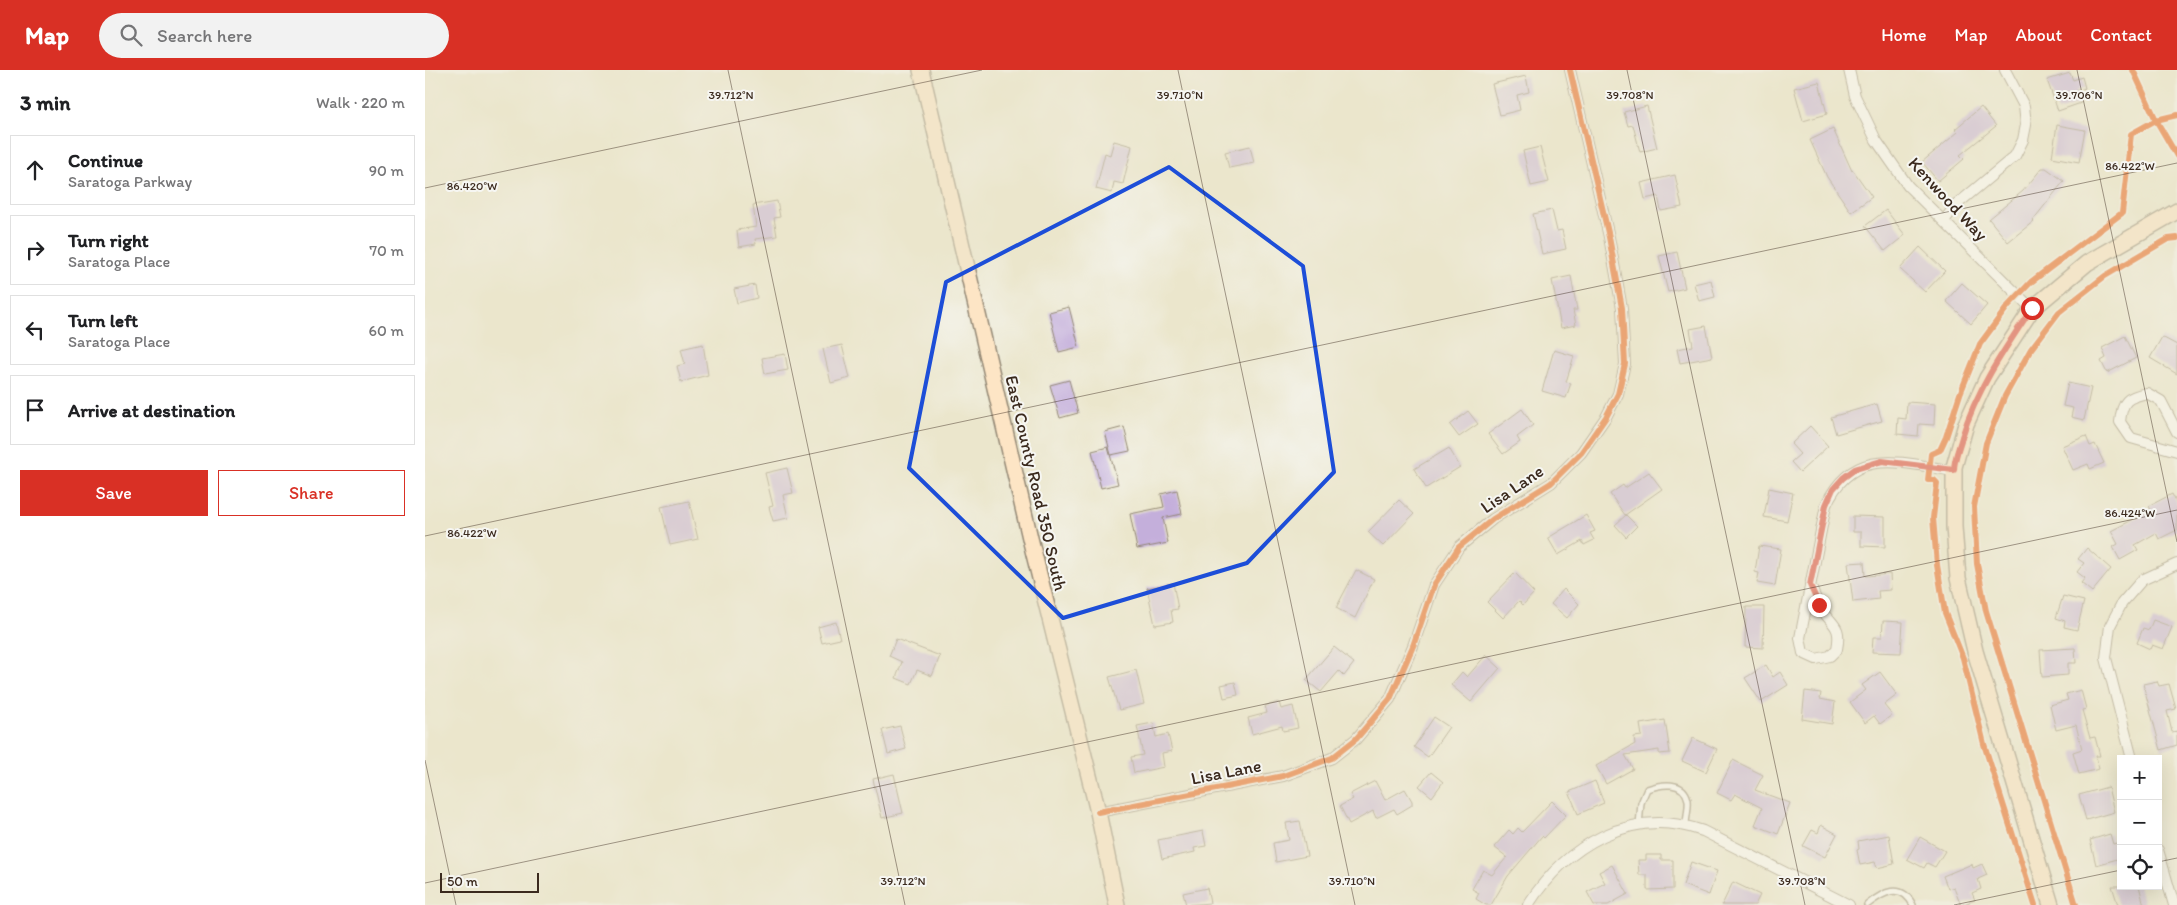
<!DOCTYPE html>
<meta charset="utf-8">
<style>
:root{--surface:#fff;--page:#f2f2f2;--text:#202124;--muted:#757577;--line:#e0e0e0;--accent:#d93025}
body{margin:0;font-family:Itim,sans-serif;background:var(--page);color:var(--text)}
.controls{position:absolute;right:15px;bottom:15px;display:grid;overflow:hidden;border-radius:0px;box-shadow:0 5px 20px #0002}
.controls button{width:45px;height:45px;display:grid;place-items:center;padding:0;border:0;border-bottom:1px solid var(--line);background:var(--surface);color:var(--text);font:25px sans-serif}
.scale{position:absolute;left:15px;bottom:12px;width:99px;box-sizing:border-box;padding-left:5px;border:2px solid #3b2a1e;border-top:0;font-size:14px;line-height:18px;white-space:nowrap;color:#3b2a1e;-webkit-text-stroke:4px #f6f6f2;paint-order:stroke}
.stop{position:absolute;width:15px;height:15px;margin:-11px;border:4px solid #d93025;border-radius:50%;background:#fff}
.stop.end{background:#d93025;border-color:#fff;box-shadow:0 1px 5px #0008}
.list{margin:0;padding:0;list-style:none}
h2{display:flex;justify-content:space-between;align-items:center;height:65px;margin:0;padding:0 20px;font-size:21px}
h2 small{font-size:16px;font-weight:400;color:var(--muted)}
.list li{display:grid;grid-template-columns:32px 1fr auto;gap:15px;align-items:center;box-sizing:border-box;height:70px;margin:0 10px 10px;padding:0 10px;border:1px solid var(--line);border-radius:0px}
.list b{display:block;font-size:19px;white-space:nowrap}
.list p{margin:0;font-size:16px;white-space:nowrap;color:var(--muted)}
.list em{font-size:16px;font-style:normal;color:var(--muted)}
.actions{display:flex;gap:10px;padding:15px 20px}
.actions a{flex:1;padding:11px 0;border:1px solid var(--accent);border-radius:0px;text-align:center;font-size:18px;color:var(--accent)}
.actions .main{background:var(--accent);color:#fff}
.icon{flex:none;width:28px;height:28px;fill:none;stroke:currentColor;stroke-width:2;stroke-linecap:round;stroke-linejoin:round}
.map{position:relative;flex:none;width:1752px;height:835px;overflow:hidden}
header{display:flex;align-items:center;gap:30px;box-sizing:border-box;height:70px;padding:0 25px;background:var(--accent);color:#fff}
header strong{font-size:24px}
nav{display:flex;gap:28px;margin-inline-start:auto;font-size:18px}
.search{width:350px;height:45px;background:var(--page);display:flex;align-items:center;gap:12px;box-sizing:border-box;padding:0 18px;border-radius:28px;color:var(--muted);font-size:19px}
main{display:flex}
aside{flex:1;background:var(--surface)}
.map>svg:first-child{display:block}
.building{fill:#c4afdb}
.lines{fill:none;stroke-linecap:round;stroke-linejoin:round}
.lane-casing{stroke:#938875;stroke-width:8}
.street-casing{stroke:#938875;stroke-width:12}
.secondary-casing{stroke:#938875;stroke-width:18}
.lane{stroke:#fff;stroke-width:5}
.street{stroke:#fff;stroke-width:10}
.secondary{stroke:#fde5c5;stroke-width:15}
.cycleway-casing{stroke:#f6f6f2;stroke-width:9}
.cycleway{stroke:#e8590c;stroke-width:6}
.route{stroke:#d93025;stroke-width:6}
.marked{fill:none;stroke:#1d4ed8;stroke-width:4;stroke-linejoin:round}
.ticks{fill:none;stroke:#3b2a1e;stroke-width:1;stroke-opacity:0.45}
.labels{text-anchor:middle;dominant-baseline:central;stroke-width:4;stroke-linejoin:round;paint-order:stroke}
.street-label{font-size:18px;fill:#3b2a1e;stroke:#f6f6f2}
.ticks-label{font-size:12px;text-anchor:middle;fill:#3b2a1e;stroke:#f6f6f2;stroke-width:4;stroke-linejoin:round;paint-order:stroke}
</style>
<header>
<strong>Map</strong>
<div class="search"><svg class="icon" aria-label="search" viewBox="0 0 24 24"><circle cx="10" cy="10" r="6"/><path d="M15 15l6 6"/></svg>Search here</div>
<nav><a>Home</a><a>Map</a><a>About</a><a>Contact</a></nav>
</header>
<main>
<aside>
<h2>3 min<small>Walk · 220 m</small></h2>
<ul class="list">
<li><svg class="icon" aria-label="ahead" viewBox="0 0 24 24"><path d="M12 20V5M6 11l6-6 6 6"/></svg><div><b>Continue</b><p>Saratoga Parkway</p></div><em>90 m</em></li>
<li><svg class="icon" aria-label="right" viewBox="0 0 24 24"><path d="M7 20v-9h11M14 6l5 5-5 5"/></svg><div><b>Turn right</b><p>Saratoga Place</p></div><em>70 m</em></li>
<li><svg class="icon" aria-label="left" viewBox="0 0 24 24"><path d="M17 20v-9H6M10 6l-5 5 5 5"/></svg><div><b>Turn left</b><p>Saratoga Place</p></div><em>60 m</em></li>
<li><svg class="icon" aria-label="arrive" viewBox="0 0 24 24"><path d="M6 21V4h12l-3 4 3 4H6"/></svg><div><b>Arrive at destination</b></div></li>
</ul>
<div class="actions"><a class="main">Save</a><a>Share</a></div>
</aside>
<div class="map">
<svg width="1752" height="835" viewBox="0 0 1752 835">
<rect width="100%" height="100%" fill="#f6f6f2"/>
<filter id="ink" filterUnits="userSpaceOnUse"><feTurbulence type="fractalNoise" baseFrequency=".02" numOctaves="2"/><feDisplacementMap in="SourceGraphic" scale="10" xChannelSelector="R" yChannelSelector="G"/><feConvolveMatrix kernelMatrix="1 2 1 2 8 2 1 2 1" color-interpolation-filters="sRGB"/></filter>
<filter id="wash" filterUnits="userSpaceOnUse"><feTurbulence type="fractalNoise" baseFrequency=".0096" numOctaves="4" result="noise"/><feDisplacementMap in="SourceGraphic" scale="20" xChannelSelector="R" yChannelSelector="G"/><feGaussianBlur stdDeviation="1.12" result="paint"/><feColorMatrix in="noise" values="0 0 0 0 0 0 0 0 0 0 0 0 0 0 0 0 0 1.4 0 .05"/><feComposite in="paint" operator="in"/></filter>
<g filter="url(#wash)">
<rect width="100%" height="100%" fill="#ebe6cc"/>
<g id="blocks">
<!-- building -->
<g class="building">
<path d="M1645,3L1648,10L1657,7L1660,18L1651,21L1656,33L1633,41L1622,10Z"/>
<path d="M1101,6L1104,22L1092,25L1095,40L1075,45L1067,14Z"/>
<path d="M1394,12L1402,44L1378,51L1369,18Z"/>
<path d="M1222,36L1232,78L1215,82L1208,55L1203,56L1199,42Z"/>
<path d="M1556,37L1571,56L1535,85L1539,89L1513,111L1497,92L1533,62L1530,59Z"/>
<path d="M1632,55L1660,60L1654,92L1627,87Z"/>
<path d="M1408,59L1427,101L1428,100L1447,127L1426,142L1402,107L1385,70Z"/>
<path d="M689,71L707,76L698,114L689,112L687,123L671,119L680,83L685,85Z"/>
<path d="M825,76L829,93L804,98L800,82Z"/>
<path d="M1115,77L1124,112L1106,116L1098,81Z"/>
<path d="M1617,98H1621L1639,111L1608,150L1609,151L1583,172L1564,149L1598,121Z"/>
<path d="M1250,105L1257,137L1236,141L1233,126L1220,129L1216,113Z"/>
<path d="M352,131L355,147L349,148L352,166L330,169L331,174L314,177L312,160L331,157L328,135Z"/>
<path d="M1127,140L1132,161L1137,160L1141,179L1117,184L1108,144Z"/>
<path d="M1461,140L1480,165L1460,181L1440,156Z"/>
<path d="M1495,177L1520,201L1500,222L1475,199Z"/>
<path d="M1252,182L1260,218L1243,222L1234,186Z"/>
<path d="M1146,206L1152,240H1148L1151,255L1136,258L1127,210Z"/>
<path d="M1286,210L1290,227L1274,231L1269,214Z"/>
<path d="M1537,213L1562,235L1546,254L1521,231Z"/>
<path d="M330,215L332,228L312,233L309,219Z"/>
<path d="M644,237L654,277L634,282L624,242Z"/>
<path d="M1281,256L1287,287L1255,293L1252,279L1268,276L1265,259Z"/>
<path d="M1700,266L1711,288L1682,303L1676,291L1681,288L1677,278Z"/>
<path d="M1737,267L1752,275V304L1725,288Z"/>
<path d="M278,274L283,305L256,312L252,296L260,294L256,279Z"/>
<path d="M417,275L425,308L406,313L398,279Z"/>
<path d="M1129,280L1149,286L1141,312L1146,313L1141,328L1117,321Z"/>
<path d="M360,284L363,300L340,304L337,288Z"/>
<path d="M644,310L653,343L635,348L625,315Z"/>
<path d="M1643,313L1666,318L1659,350L1646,347L1648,338L1638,336Z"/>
<path d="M1482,332L1510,334L1509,355L1494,354L1493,366L1472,364L1473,348L1481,349Z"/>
<path d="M1452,334L1457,351L1411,364L1406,347Z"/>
<path d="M1097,339L1108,355L1092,367L1095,372L1078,384L1063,364Z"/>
<path d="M1043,341L1053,354L1034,367L1025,355Z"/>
<path d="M1385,356L1403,376L1375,402L1366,392L1375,384L1366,374Z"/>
<path d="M699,357L705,381L686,385L680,362Z"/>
<path d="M1661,366L1665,376L1670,374L1679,393L1665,399L1663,394L1648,400L1637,376Z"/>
<path d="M683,377L693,414L676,418L667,381Z"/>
<path d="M1024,378L1035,397L1001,418L989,399Z"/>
<path d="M362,398L368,423L358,425L363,448L348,451L344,437L348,436L340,403Z"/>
<path d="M1224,402L1237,419L1200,445L1185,424L1198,415L1200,418Z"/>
<path d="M1344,418L1368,423L1362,451L1339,447Z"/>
<path d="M752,420L757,444L738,448L743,473L712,479L705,444L739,437L736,424Z"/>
<path d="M1747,424L1752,434V460L1734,469L1731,463L1710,475L1713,480L1695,490L1688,477L1693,474L1686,461L1726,440L1724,436Z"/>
<path d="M974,430L989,444L958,476L943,462Z"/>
<path d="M264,431L273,469L245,475L236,437Z"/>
<path d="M1161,445L1170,461L1165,463L1169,470L1159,475L1157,471L1133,485L1123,468Z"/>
<path d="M1201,445L1212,456L1201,467L1190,455Z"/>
<path d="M1428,446L1460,447V477L1436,476V462H1428Z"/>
<path d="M1334,476L1356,479L1350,516L1332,513L1334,503L1330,502Z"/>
<path d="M1662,478L1686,499L1667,522L1656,513L1660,508L1652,502L1659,493L1653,489Z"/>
<path d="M1439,492L1440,506L1465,504L1466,520L1453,521L1454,529L1428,532L1423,493Z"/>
<path d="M931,500L949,509L930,548L911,538Z"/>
<path d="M1090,503L1109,523L1098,535L1094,531L1078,548L1062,532Z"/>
<path d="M748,513L753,539L746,540L748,552L730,555L722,518Z"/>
<path d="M1139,519L1154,534L1142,548L1126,534Z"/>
<path d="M1638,526L1659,531L1652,560L1639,557L1640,551L1631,548Z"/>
<path d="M1321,537H1339L1338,578L1320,577Z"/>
<path d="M1728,550L1747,557L1738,579L1727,575L1725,579L1712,573L1718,558L1724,560Z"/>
<path d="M1458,551L1478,552L1476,583L1447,582L1448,567H1457Z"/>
<path d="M411,552L415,569L397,573L393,557Z"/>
<path d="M471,569L515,586L507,606L492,600L486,614L471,608L477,592L464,586Z"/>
<path d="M909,577L929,593L919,606L914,601L896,622L881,610Z"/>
<path d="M1650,578L1651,593H1643V605L1617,607L1615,580Z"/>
<path d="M1061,585L1075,598L1046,632L1026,615L1037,602L1042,607Z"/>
<path d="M1341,595L1348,607L1355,602L1363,615L1336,632L1320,608Z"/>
<path d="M711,600L719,634L694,640L684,607Z"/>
<path d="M1455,602L1472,625L1459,635L1467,645L1455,654L1449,646L1440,653L1425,632L1441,620L1437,615Z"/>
<path d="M1732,611L1734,616L1744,614L1751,639L1742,641L1747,662L1752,661V675L1736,680L1718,614Z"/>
<path d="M810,612L813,625L799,628L796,615Z"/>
<path d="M1656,620L1661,639L1657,640L1665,668L1670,667L1675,686H1671L1674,699L1654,704L1648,682L1657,679L1651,655L1631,660L1625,635L1643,630L1641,624Z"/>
<path d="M1380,621L1396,623L1395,629L1410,632L1407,654L1377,649Z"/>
<path d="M854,632L856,639L868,636L873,658L858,661L857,656L827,664L823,648L842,643L840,636Z"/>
<path d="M1009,647L1024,657L1003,687L989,677Z"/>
<path d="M1240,650L1245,683L1234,684V680L1200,685L1208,699L1181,714L1171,696L1210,674L1209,667L1217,666L1215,654Z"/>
<path d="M728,653L731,667L743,664L747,681L737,683L739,697L709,703L706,687L718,685L712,656Z"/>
<path d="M475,656L481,679L463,684L457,660Z"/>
<path d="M1268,668L1292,679L1281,702L1257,691Z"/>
<path d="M1308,690L1338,705L1330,720L1365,733L1353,764L1330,755L1337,738L1310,724L1306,730L1292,723Z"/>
<path d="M1006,702L1018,712L1007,727L994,716Z"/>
<path d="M469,704L478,743L457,748L448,709Z"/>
<path d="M950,711L960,730L980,719L987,731V735L972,744L969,739L951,748L948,741L924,754L915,736L928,729L925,724Z"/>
<path d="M1170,711L1179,733L1153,744L1144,722Z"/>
<path d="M1683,717L1689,742L1661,750L1654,725Z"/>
<path d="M1127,731L1141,745L1119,768L1117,766L1083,806L1066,835H1061L1051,829L1054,823L1047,819L1058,800L1067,805L1082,787L1069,777L1084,760L1088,764L1093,758L1097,762Z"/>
<path d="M875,751L882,786L851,792L848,773L864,770L861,753Z"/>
<path d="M1396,755L1412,764L1400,787L1378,776L1387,760L1393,763Z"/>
<path d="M778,761L781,776L769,778L770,782L737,789L733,770Z"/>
<path d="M1685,764L1688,774L1696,772V788L1671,795L1665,770Z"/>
<path d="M1464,765L1469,794L1452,798L1450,792L1435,795L1432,780L1434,779L1433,771Z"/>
<path d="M1495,767L1520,781L1510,797L1502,793L1499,798L1482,789Z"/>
<path d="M1221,785H1236V790H1248V819L1222,820V805H1214L1213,790H1221Z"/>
<path d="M1266,792L1292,801L1284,825L1258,815Z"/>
<path d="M1547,794L1548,798L1557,794L1562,805L1553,809L1556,819L1547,823L1550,830L1536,835L1529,817L1523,819L1518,806Z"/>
<path d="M1187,795L1203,824L1183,835H1169L1162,822L1180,813L1174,802Z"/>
<path d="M1308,812L1335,825L1330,835H1297Z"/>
<path d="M1687,816H1714L1719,835H1693Z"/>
<path d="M782,818L785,833L761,835L758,823Z"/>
</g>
</g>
</g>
<g filter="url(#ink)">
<use href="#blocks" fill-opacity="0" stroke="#938875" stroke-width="1"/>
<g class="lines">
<defs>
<g id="lane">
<path d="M1214,755L1216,733L1222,719C1236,714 1259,710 1263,730C1264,738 1261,748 1261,755"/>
<path d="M1442,835C1457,823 1476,811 1488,835"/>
</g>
<g id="street">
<path d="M1424,0L1430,26L1451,70L1483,116L1607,239"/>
<path d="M1519,151L1530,136L1590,86L1598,70L1601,55L1599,36L1580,0"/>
<path d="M1752,362L1736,331L1722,323C1702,327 1697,331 1695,352L1706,368L1752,381"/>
<path d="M1385,515C1388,522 1391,530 1395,537C1407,556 1417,554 1412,579L1405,586L1391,589L1378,583L1375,568L1401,435C1428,375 1477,393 1529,401"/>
<path d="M1707,689L1681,588L1685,556L1697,533L1717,510L1752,494"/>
<path d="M673,742L858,706L907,688L931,669L965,629L988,576L1009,515L1034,477L1068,449L1126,413L1156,383L1181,347L1193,324L1200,294L1197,238L1184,167L1145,0"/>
<path d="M1733,780L1749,835"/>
<path d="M1103,835C1141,776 1206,735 1278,761L1424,835"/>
</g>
<g id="secondary">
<path d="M496,0L605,468L673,742L692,835"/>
<path d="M1626,835L1550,581L1533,508L1529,457V397L1541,354L1562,308L1607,239L1662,193L1752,141"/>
</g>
</defs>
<!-- lane casing -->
<use href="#lane" class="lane-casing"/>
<!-- street casing -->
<use href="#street" class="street-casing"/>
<!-- secondary casing -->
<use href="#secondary" class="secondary-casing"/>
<!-- lane -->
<use href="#lane" class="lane"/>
<!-- street -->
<use href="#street" class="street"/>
<!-- secondary -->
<use href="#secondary" class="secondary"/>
<defs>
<g id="cycleway">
<path d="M1708,0L1731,50L1752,86"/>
<path d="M673,742L858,706L907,688L931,669L965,629L988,576L1009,515L1034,477L1068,449L1126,413L1156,383L1181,347L1193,324L1200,294L1197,238L1184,167L1145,0"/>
<path d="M1610,835L1559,674L1538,588L1520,543L1512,495L1508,448L1512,413L1509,410H1503L1506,384L1515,380L1521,367L1535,324L1555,274L1583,236L1606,212L1697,143L1706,64L1731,50L1752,45"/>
<path d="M1651,835L1561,541L1552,494L1549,437L1561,373L1580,326L1606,279L1634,242L1680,206L1743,169L1752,168"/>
</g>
</defs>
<!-- cycleway casing -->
<use href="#cycleway" class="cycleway-casing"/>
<!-- cycleway -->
<use href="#cycleway" class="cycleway"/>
</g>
</g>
<g class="lines" filter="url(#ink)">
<!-- route -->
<path class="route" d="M1394,535L1385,515L1401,435L1408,419L1418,408L1430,399L1457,391L1529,400C1529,389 1534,378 1537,367C1552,319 1579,280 1607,238"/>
</g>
<!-- marked area -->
<path d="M0 0H1752V835H0ZM744,97L878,196L909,402L822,493L638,548L484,398L521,212Z" fill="#ebe6cc" fill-opacity=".55" fill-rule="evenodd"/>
<path class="marked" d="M744,97L878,196L909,402L822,493L638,548L484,398L521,212Z"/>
<!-- ticks -->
<path class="ticks" d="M303,0L480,835M753,0L930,835M1202,0L1380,835M1652,0L1752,472M0,118L557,0M0,466L1752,93M0,690L31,835M1733,792L1752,788M0,813L1752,440M1529,835L1696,800"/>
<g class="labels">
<!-- street labels -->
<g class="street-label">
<text transform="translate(1523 129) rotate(47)">Kenwood Way</text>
<text transform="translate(611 413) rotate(77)">East County Road 350 South</text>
<text transform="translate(1087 419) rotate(-34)">Lisa Lane</text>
<text transform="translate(801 702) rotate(-11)">Lisa Lane</text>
</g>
</g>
<g class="ticks-label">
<text x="306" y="29">39.712°N</text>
<text x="755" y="29">39.710°N</text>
<text x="1205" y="29">39.708°N</text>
<text x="1654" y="29">39.706°N</text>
<text x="1705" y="100">86.422°W</text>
<text x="47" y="120">86.420°W</text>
<text x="1705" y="447">86.424°W</text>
<text x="47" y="467">86.422°W</text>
<text x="478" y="815">39.712°N</text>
<text x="927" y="815">39.710°N</text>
<text x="1377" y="815">39.708°N</text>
</g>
</svg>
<div class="controls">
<button>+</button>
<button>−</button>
<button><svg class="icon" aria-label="locate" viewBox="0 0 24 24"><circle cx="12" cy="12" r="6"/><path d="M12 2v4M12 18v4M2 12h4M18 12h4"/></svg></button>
</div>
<div class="scale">50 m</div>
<div class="stop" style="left:1607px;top:238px"></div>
<div class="stop end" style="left:1394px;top:535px"></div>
</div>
</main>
